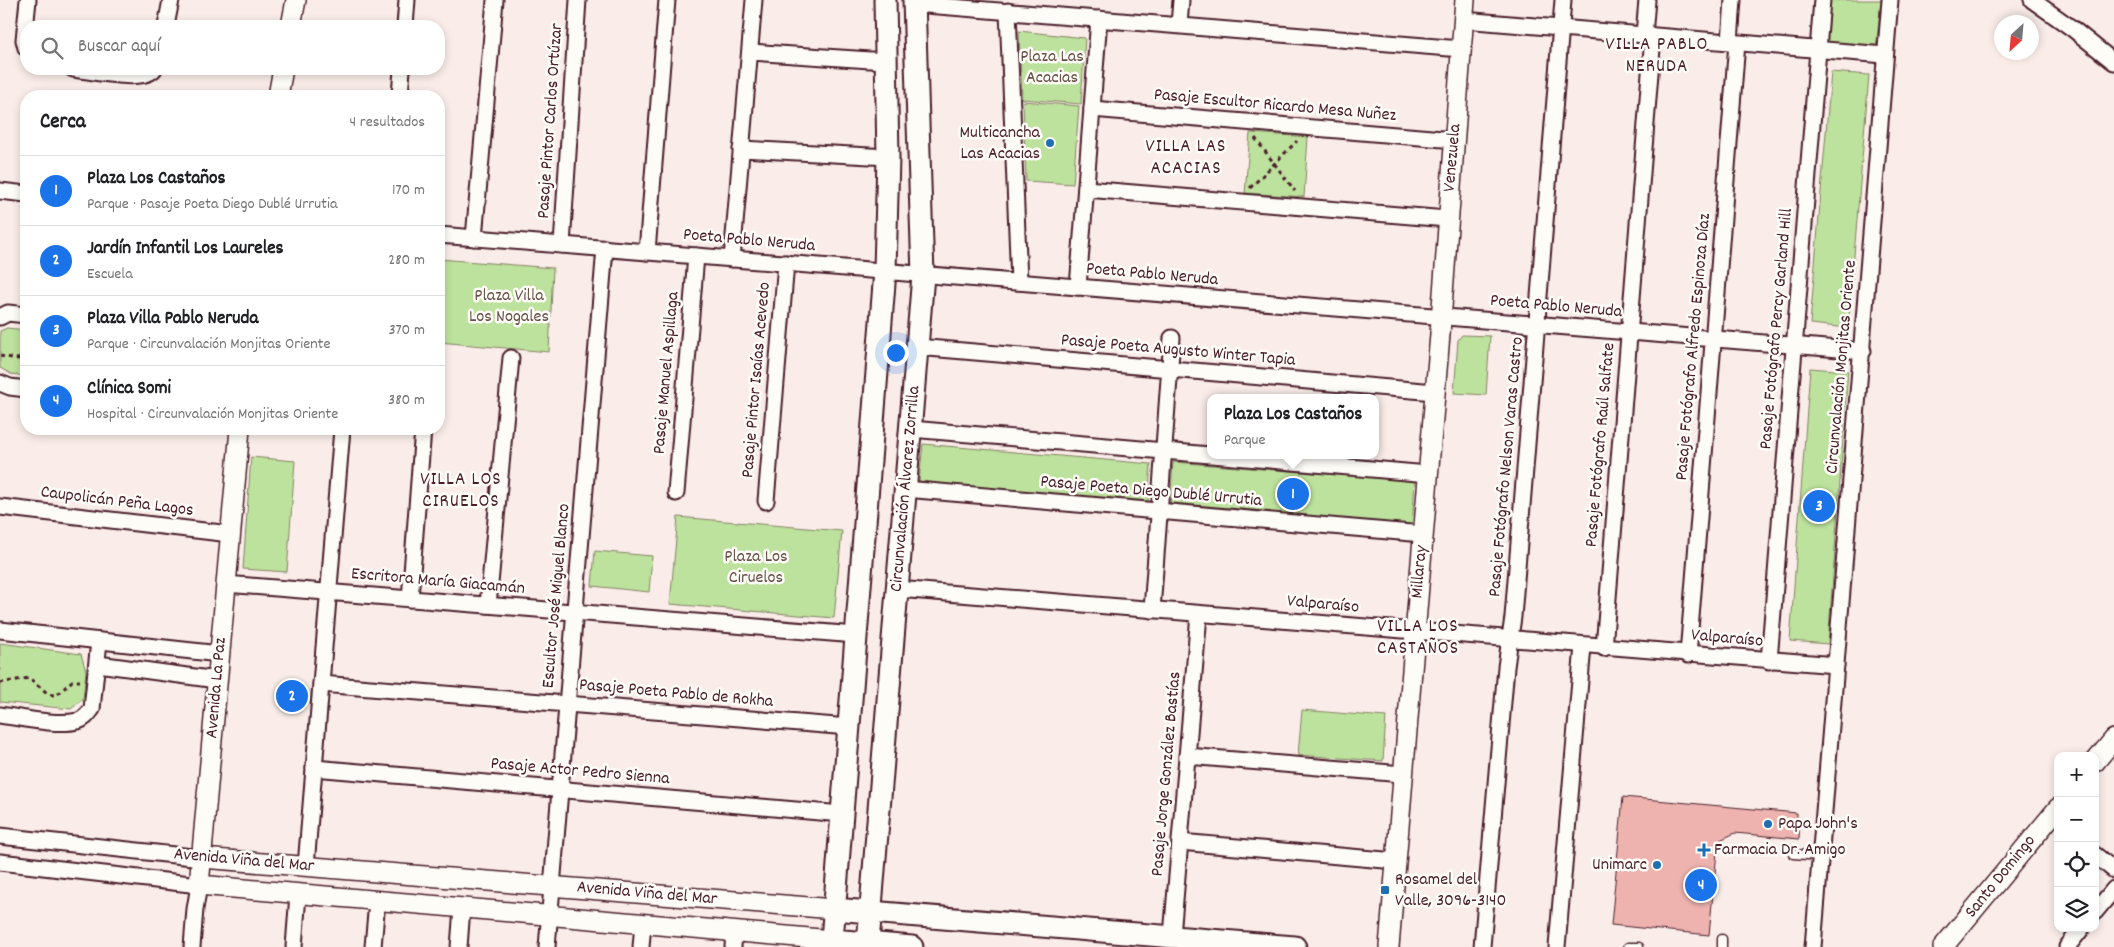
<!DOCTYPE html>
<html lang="es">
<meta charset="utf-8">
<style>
:root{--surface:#fff;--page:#f2f2f2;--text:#202124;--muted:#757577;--line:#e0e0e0;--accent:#1a73e8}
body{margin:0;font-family:Dekko,sans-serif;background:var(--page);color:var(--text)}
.controls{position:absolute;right:15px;bottom:15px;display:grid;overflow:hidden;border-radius:10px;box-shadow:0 2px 8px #0003}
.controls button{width:45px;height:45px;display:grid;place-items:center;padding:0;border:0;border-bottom:1px solid var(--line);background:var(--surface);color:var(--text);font:25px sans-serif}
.compass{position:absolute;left:1994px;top:15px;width:45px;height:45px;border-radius:50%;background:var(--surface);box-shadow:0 2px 8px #0003;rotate:206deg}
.you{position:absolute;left:895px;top:352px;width:18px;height:18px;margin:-12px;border:4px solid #fff;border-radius:50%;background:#1a73e8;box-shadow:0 0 0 8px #1a73e833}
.badge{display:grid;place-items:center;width:32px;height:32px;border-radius:50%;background:var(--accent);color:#fff;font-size:16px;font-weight:700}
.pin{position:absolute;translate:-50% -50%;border:2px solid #fff;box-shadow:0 1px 5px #0006}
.popup{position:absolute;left:1207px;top:394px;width:172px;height:65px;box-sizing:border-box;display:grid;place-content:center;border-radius:10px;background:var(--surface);filter:drop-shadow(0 1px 4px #0005);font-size:16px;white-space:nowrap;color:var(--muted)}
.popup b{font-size:19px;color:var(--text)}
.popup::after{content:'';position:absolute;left:50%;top:100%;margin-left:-10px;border:10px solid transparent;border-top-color:var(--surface)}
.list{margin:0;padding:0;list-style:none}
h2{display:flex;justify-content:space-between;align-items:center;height:65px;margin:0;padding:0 20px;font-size:21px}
h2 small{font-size:16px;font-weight:400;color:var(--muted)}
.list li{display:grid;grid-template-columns:32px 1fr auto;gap:15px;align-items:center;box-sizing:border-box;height:70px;padding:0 20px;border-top:1px solid var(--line)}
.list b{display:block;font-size:19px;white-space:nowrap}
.list p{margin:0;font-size:16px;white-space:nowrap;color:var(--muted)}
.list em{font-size:16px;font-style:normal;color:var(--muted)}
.icon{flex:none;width:28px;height:28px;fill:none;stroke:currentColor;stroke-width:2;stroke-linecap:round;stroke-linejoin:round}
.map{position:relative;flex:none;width:2114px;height:947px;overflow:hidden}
.search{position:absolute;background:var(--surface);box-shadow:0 2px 8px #0003;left:20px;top:20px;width:425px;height:55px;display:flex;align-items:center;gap:12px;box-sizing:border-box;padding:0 18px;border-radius:20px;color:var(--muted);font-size:19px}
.panel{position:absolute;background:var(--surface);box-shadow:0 2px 8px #0003;left:20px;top:90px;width:425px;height:345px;border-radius:20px}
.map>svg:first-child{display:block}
.green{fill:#bde29d;stroke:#848064}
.building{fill:#eeb3af;stroke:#4a1f2b}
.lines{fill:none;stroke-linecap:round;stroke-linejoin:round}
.service-casing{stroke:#4a1f2b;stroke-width:11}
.minor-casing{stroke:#4a1f2b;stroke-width:19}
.tertiary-casing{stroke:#4a1f2b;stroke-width:22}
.secondary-casing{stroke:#4a1f2b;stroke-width:25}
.path{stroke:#4a1f2b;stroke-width:3;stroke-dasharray:4 4;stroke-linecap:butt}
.service{stroke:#fdfcf7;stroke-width:8}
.minor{stroke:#fdfcf7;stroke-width:15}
.tertiary{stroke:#fdfcf7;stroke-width:19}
.secondary{stroke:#fdfcf7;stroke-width:21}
.poi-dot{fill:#1f6fb2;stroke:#fdfcf7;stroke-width:2}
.labels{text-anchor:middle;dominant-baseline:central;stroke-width:5;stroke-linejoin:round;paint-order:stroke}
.park-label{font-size:18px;fill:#675048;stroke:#fdfcf7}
.street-label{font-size:18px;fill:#4a1f2b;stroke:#fdfcf7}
.poi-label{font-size:18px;fill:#4a1f2b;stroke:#fdfcf7;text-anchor:start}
.neighbourhood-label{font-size:19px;letter-spacing:1px;fill:#4a1f2b;stroke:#fdfcf7}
</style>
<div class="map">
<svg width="2114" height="947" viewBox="0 0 2114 947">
<rect width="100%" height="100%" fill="#faede9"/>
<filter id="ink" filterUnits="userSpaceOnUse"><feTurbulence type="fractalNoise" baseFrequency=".02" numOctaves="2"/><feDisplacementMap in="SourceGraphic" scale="10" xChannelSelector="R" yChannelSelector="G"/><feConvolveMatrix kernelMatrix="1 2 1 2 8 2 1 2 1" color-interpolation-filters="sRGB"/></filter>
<g filter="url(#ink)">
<!-- green -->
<g class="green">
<path d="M1826,0H1881L1876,49L1822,43Z"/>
<path d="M1019,31L1085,38L1081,104L1022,99Z"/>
<path d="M1831,72L1869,75L1848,328L1810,324Z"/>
<path d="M1023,101L1079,106L1073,184L1026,181Z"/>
<path d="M1250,133L1308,137L1304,197L1245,193Z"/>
<path d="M439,259L553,268L549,352L439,342Z"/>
<path d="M7,328L26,330V376L11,374L0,368V331Z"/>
<path d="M1462,335L1490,336L1486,395L1454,393L1458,340Z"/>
<path d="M1810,368L1848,371L1828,644L1790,641Z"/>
<path d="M923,444L1151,464L1148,502L919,482Z"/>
<path d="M251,457L295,461L287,572L243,569Z"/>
<path d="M1173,462L1415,481L1412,526L1170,507Z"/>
<path d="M678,517L842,531L834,618L670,604Z"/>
<path d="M595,551L652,556L649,592L592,586Z"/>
<path d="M0,643L81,654L86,671L83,699L71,709L0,702Z"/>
<path d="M1302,710L1386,717L1383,761L1298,755Z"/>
</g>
<!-- building -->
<path class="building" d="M1623,797L1797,813V818H1800L1799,839L1735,833L1718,841L1709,935L1611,925Z"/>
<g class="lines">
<defs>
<g id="service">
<path d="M1793,854L1821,856"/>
<path d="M1628,947H1639"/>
<path d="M1722,947V939"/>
</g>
<g id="minor">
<path d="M2032,0L2073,29L2114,62"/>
<path d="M914,4L1461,49"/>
<path d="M1008,11L1019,282"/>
<path d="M1463,20L1885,55"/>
<path d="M1179,25L1181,0"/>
<path d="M166,26L171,0"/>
<path d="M405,26L407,0"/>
<path d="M1644,35L1647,0"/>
<path d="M1730,42L1733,0"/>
<path d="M26,48L24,40L28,0"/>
<path d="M750,52L886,61"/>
<path d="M73,69C91,71 144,83 154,69"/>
<path d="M400,96L402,69"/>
<path d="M1092,109L1455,140"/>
<path d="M741,149L888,157"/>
<path d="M1086,189L1447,219"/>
<path d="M0,191L26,194"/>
<path d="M439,235L1863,351"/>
<path d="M474,238L495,0"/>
<path d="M562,245L578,0"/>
<path d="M647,252L667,0"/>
<path d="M732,259L754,0"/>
<path d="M1078,287L1099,19"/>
<path d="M0,317L8,313L26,315"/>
<path d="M917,347L1435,392"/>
<path d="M0,383L10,387L26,389"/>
<path d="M911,429L1210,455"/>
<path d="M1212,455L1428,474"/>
<path d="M905,489L1423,534"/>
<path d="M676,493L696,256"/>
<path d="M766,501L786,263"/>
<path d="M0,507L230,534"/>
<path d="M226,584L856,635"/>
<path d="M897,589L1836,665"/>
<path d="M410,599L423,429"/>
<path d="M488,605L511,358"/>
<path d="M1152,610L1172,338"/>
<path d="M0,630L220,654"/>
<path d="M1604,648L1653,36"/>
<path d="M1688,655L1737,43"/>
<path d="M1769,661L1822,0"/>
<path d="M98,664L217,680"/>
<path d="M321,684L849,727"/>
<path d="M0,715C22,718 57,726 78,721C85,719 88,714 92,709L99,641"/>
<path d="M1187,756L1403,774"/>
<path d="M314,768L842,814"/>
<path d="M0,836L202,858"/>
<path d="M1180,842L1396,861"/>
<path d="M2095,855L2114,870"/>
<path d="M0,862L199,885L195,909L192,947"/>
<path d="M306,866L342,429"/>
<path d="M2095,912L2114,889"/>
<path d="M1172,936L1199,614"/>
<path d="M294,947L298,894"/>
<path d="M373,947L377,901"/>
<path d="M459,947L462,908"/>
<path d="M547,947L605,248"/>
<path d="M641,947L643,924"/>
<path d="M733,947L734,932"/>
<path d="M1482,947L1506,667L1513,617L1563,0"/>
<path d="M1557,947L1583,646"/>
<path d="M1813,947L1890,0"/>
<path d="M2067,947L2082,928"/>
</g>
<g id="tertiary">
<path d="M291,26L296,0"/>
<path d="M278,96L283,69"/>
<path d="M240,429L199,885L832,940L831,947"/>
<path d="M2095,762L2114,739"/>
<path d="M202,858L834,909"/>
<path d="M1389,947L1440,334L1465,0"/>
<path d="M1943,947L2058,808"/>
</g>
<g id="secondary">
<path d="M885,0L888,157L885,271L832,940L912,947"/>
<path d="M834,909L1295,947"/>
<path d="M868,943L923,275L914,0"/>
</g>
</defs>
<!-- service casing -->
<use href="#service" class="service-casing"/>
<!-- minor casing -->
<use href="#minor" class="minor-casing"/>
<!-- tertiary casing -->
<use href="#tertiary" class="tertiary-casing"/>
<!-- secondary casing -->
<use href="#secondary" class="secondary-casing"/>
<!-- path -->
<g class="path">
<path d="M1255,138L1295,191"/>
<path d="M1250,188L1297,141"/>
<path d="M0,356L18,359L26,355"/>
<path d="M0,683L29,678L46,692L52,695L59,693L72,681H80"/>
</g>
<!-- service -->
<use href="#service" class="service"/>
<!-- minor -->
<use href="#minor" class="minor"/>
<!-- tertiary -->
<use href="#tertiary" class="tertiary"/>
<!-- secondary -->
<use href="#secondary" class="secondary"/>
</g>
</g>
<!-- markers -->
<g class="poi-dot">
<circle cx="1050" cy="143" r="5"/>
<circle cx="1768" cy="824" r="5"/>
<path d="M1701.5 842.5h5v5h5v5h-5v5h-5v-5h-5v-5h5z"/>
<circle cx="1657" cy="865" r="5"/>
<rect x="1380" y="885" width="10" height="10" rx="2.5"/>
</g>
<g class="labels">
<!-- park labels -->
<g class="park-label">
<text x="1052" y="57">Plaza Las<tspan x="1052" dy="21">Acacias</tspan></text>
<text x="509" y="296">Plaza Villa<tspan x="509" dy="21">Los Nogales</tspan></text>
<text x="756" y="557">Plaza Los<tspan x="756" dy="21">Ciruelos</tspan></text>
</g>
<!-- street labels -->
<g class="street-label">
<text transform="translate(1275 106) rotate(5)">Pasaje Escultor Ricardo Mesa Nuñez</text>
<text transform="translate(551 121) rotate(-86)">Pasaje Pintor Carlos Ortúzar</text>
<text transform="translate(1453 158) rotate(-85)">Venezuela</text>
<text transform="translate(749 241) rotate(5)">Poeta Pablo Neruda</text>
<text transform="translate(1152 275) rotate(5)">Poeta Pablo Neruda</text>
<text transform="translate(1556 307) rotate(5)">Poeta Pablo Neruda</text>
<text transform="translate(1777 329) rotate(-85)">Pasaje Fotógrafo Percy Garland Hill</text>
<text transform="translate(1694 347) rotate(-85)">Pasaje Fotógrafo Alfredo Espinoza Díaz</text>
<text transform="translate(1178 351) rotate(5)">Pasaje Poeta Augusto Winter Tapia</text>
<text transform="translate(1842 367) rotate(-85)">Circunvalación Monjitas Oriente</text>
<text transform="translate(667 373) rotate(-85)">Pasaje Manuel Aspillaga</text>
<text transform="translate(757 380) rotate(-85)">Pasaje Pintor Isaías Acevedo</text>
<text transform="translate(1601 445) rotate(-85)">Pasaje Fotógrafo Raúl Salfate</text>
<text transform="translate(1507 467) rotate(-85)">Pasaje Fotógrafo Nelson Varas Castro</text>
<text transform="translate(906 489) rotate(-85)">Circunvalación Álvarez Zorrilla</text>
<text transform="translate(1151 492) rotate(5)">Pasaje Poeta Diego Dublé Urrutia</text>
<text transform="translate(117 502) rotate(7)">Caupolicán Peña Lagos</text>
<text transform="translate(1420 572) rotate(-85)">Millaray</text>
<text transform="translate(438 582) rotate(5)">Escritora María Giacamán</text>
<text transform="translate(557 596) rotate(-85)">Escultor José Miguel Blanco</text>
<text transform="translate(1323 605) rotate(5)">Valparaíso</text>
<text transform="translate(1727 639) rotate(5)">Valparaíso</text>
<text transform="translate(217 688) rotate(-85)">Avenida La Paz</text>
<text transform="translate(676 694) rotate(5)">Pasaje Poeta Pablo de Rokha</text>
<text transform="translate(580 772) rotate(5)">Pasaje Actor Pedro Sienna</text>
<text transform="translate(1167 774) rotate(-85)">Pasaje Jorge González Bastías</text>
<text transform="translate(244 861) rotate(5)">Avenida Viña del Mar</text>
<text transform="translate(2001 877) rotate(-51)">Santo Domingo</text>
<text transform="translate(647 894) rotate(5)">Avenida Viña del Mar</text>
</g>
<!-- poi labels -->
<g class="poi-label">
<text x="1040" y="133" text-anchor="end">Multicancha<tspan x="1040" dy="21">Las Acacias</tspan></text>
<text x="1778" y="824">Papa John's</text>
<text x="1714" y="850">Farmacia Dr. Amigo</text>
<text x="1647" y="865" text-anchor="end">Unimarc</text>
<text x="1395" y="880">Rosamel del<tspan x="1395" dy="21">Valle, 3096-3140</tspan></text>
</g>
<!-- neighbourhood labels -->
<g class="neighbourhood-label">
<text x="1657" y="45">VILLA PABLO<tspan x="1657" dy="22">NERUDA</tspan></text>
<text x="1186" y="147">VILLA LAS<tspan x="1186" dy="22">ACACIAS</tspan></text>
<text x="461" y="480">VILLA LOS<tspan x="461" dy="22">CIRUELOS</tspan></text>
<text x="1418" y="627">VILLA LOS<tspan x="1418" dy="22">CASTAÑOS</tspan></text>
</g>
</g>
</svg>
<div class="controls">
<button>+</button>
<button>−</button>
<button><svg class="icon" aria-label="locate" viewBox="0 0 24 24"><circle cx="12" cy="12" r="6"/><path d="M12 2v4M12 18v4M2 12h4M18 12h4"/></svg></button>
<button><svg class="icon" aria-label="layers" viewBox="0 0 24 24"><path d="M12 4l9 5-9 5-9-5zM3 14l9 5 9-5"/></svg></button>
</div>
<svg class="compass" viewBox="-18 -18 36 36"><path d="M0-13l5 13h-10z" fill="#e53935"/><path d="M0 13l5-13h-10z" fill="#757577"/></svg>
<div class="you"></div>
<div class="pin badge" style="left:1293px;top:494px">1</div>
<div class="popup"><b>Plaza Los Castaños</b>Parque</div>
<div class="pin badge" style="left:292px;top:696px">2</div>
<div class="pin badge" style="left:1819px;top:506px">3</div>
<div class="pin badge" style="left:1701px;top:885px">4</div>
<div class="search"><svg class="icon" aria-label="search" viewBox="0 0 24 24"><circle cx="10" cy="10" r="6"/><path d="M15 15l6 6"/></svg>Buscar aquí</div>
<section class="panel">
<h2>Cerca<small>4 resultados</small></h2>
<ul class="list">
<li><span class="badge">1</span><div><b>Plaza Los Castaños</b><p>Parque · Pasaje Poeta Diego Dublé Urrutia</p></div><em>170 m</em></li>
<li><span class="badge">2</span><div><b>Jardín Infantil Los Laureles</b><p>Escuela</p></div><em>280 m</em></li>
<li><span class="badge">3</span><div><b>Plaza Villa Pablo Neruda</b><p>Parque · Circunvalación Monjitas Oriente</p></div><em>370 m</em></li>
<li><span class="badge">4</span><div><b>Clínica Somi</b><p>Hospital · Circunvalación Monjitas Oriente</p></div><em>380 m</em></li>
</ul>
</section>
</div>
